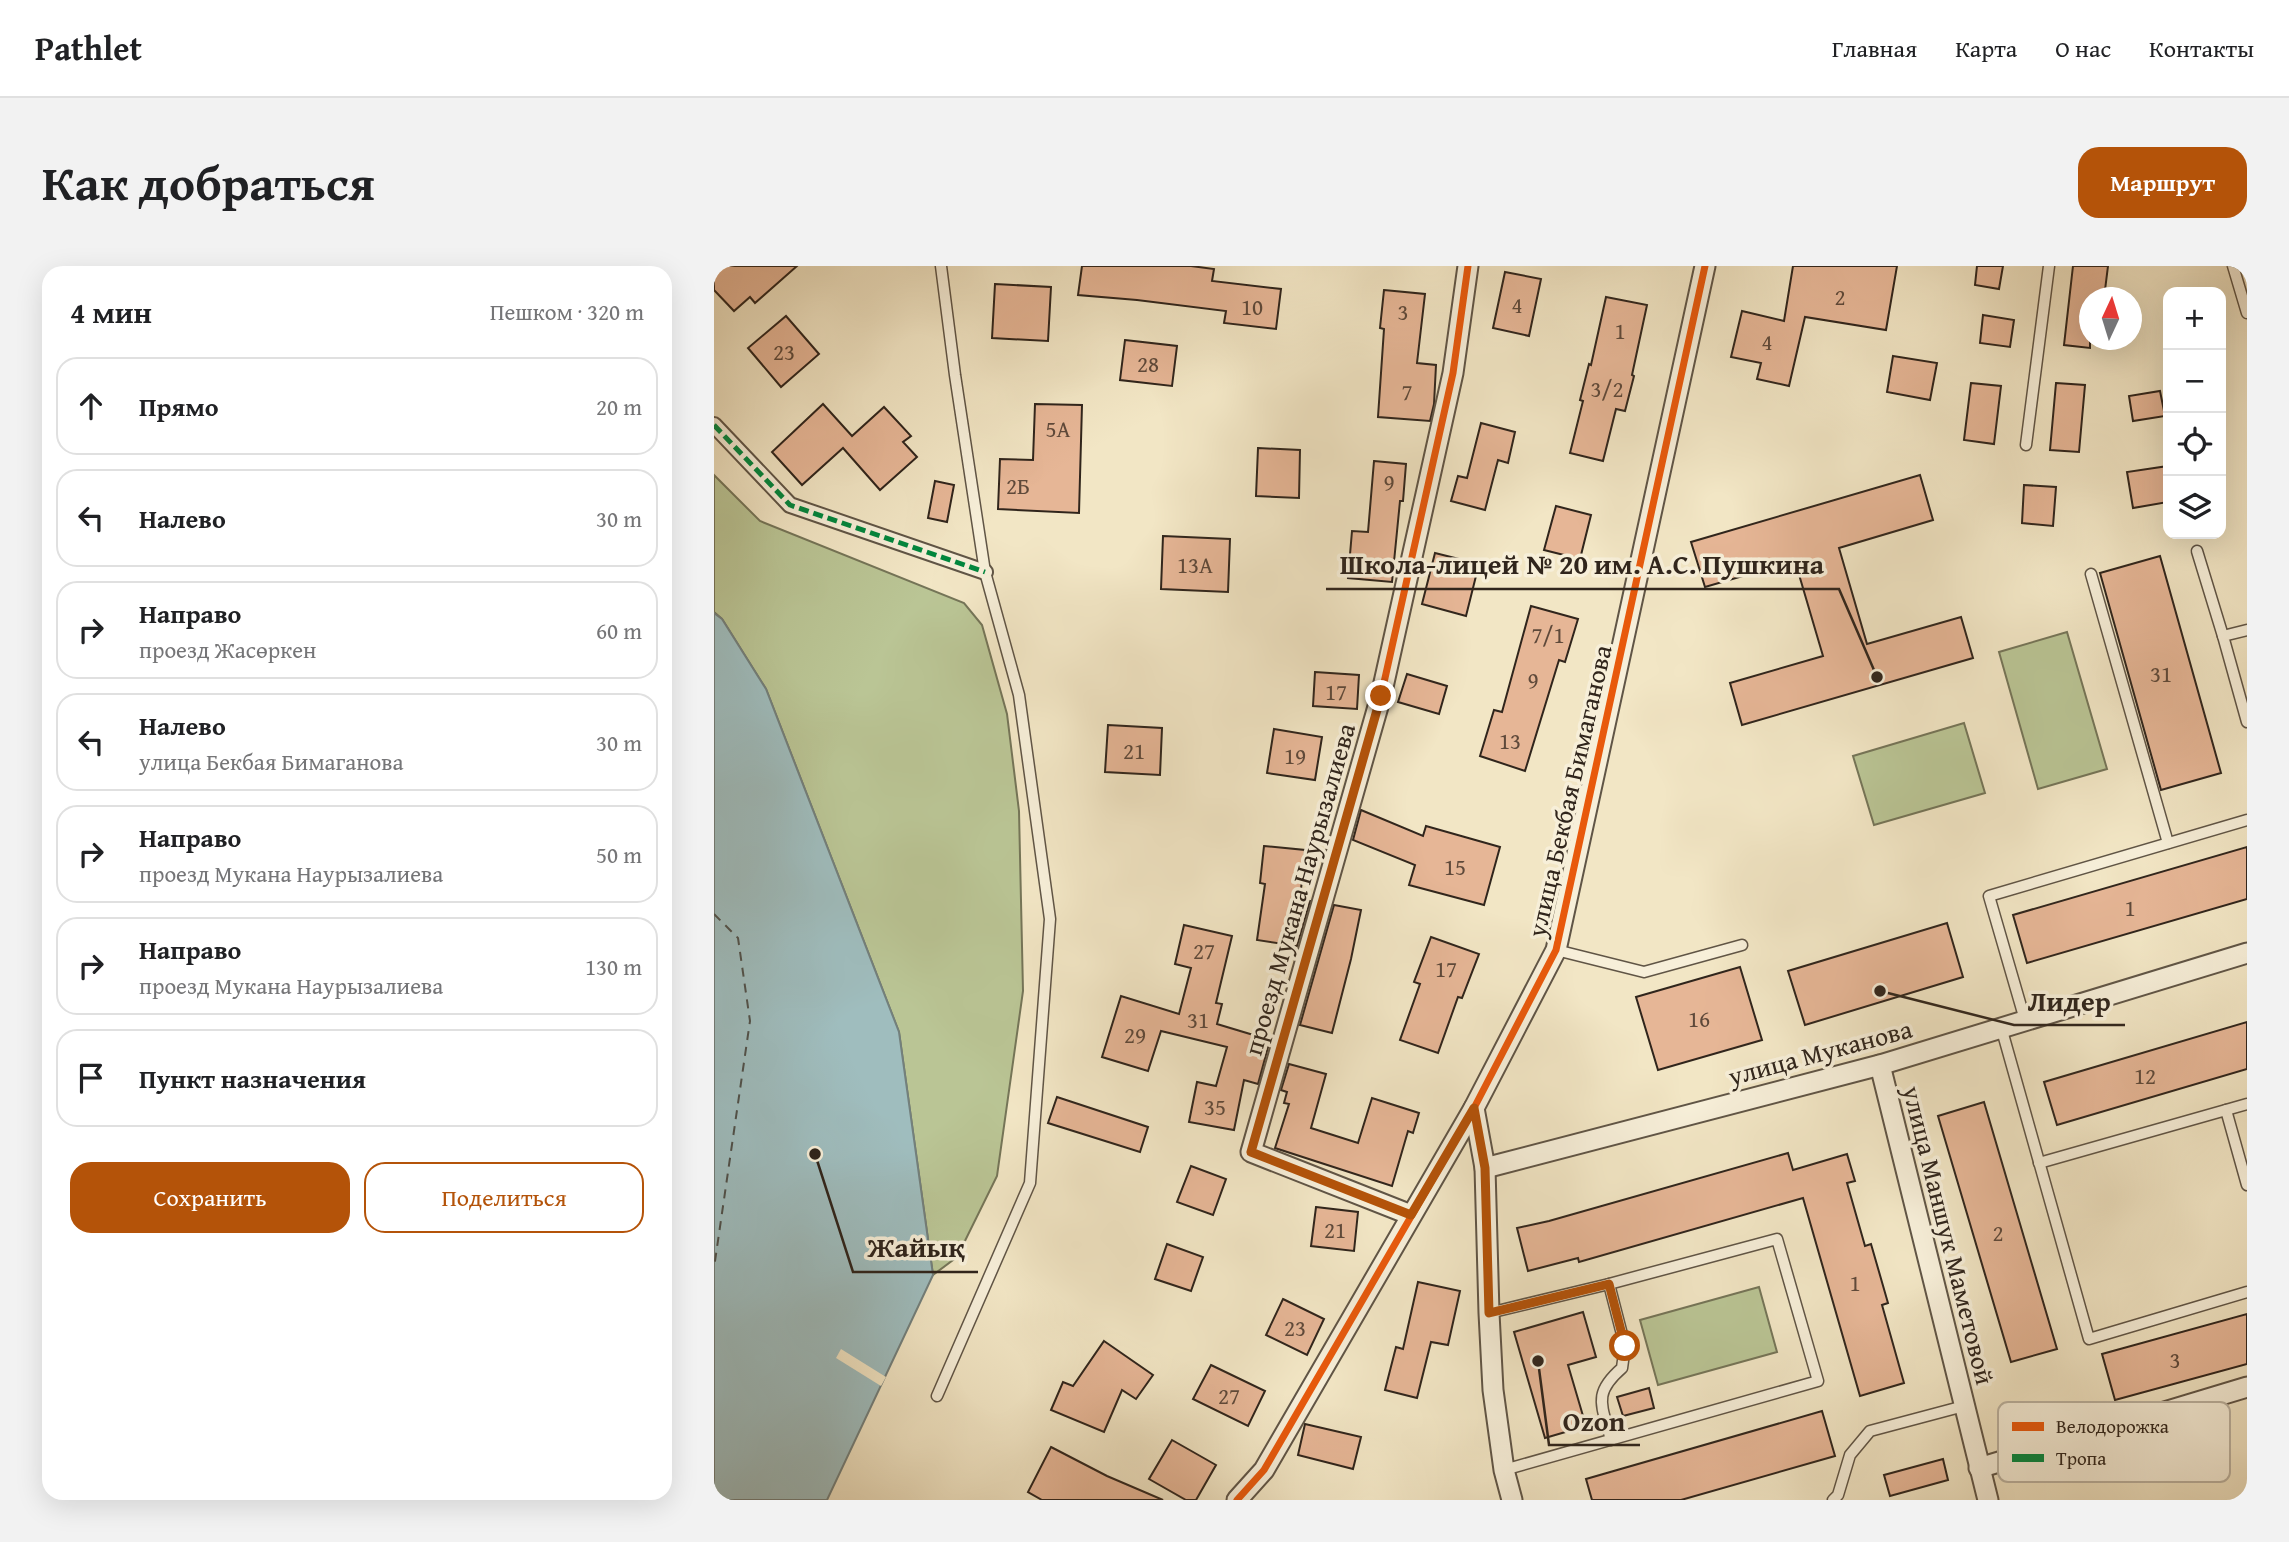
<!DOCTYPE html>
<html lang="ru">
<meta charset="utf-8">
<style>
:root{--surface:#fff;--page:#f2f2f2;--text:#202124;--muted:#757577;--line:#e0e0e0;--accent:#b45309}
body{margin:0;font-family:"Gentium Book Plus",serif;background:var(--page);color:var(--text)}
.controls{position:absolute;right:21px;top:21px;display:grid;overflow:hidden;border-radius:14px;box-shadow:0 7px 28px #0002}
.controls button{width:63px;height:63px;display:grid;place-items:center;padding:0;border:0;border-bottom:2px solid var(--line);background:var(--surface);color:var(--text);font:35px sans-serif}
.compass{position:absolute;left:1365px;top:21px;width:63px;height:63px;border-radius:50%;background:var(--surface);box-shadow:0 7px 28px #0002;rotate:4deg}
.stop{position:absolute;width:21px;height:21px;margin:-16px;border:5px solid #b45309;border-radius:50%;background:#fff}
.stop.end{background:#b45309;border-color:#fff;box-shadow:0 2px 7px #0008}
.list{margin:0;padding:0;list-style:none}
h2{display:flex;justify-content:space-between;align-items:center;height:91px;margin:0;padding:0 28px;font-size:30px}
h2 small{font-size:23px;font-weight:400;color:var(--muted)}
.list li{display:grid;grid-template-columns:46px 1fr auto;gap:21px;align-items:center;box-sizing:border-box;height:98px;margin:0 14px 14px;padding:0 14px;border:2px solid var(--line);border-radius:21px}
.list b{display:block;font-size:26px;white-space:nowrap}
.list p{margin:0;font-size:23px;white-space:nowrap;color:var(--muted)}
.list em{font-size:23px;font-style:normal;color:var(--muted)}
.actions{display:flex;gap:14px;padding:21px 28px}
.actions a{flex:1;padding:16px 0;border:2px solid var(--accent);border-radius:21px;text-align:center;font-size:24px;color:var(--accent)}
.actions .main{background:var(--accent);color:#fff}
.icon{flex:none;width:38px;height:38px;fill:none;stroke:currentColor;stroke-width:2;stroke-linecap:round;stroke-linejoin:round}
.map{position:relative;flex:none;width:1533px;height:1234px;overflow:hidden;border-radius:21px}
header{display:flex;align-items:center;gap:42px;box-sizing:border-box;height:98px;padding:0 35px;background:var(--surface);border-bottom:2px solid var(--line)}
header strong{font-size:33px}
nav{display:flex;gap:38px;margin-inline-start:auto;font-size:24px}
.intro{display:flex;align-items:center;justify-content:space-between;box-sizing:border-box;height:168px;padding:0 42px}
h1{margin:0;font-size:49px}
.button{padding:18px 32px;border-radius:21px;background:var(--accent);color:#fff;font-size:24px;font-weight:700}
main{display:flex;gap:42px;padding:0 42px}
aside{flex:1;background:var(--surface);border-radius:21px;box-shadow:0 7px 28px #0002}
.map>svg:first-child{display:block}
.green{fill:#bac595;stroke:#757558;stroke-width:2}
.water{fill:#9fbdbe;stroke:#73807d;stroke-width:2}
.pier{fill:#f2e6c5}
.lines{fill:none;stroke-linecap:round;stroke-linejoin:round}
.ferry{stroke:#51534d;stroke-width:2;stroke-dasharray:9 7;stroke-linecap:butt}
.building{fill:#e6b696;stroke:#30251c;stroke-width:2}
.service-casing{stroke:#605546;stroke-width:13}
.pedestrian-casing{stroke:#605546;stroke-width:18}
.minor-casing{stroke:#605546;stroke-width:23}
.service{stroke:#f7efd9;stroke-width:10}
.pedestrian{stroke:#f7efd9;stroke-width:14}
.minor{stroke:#f7efd9;stroke-width:19}
.quiet{stroke:#00873e;stroke-width:5;stroke-dasharray:10 5;stroke-linecap:butt}
.cycleway-casing{stroke:#f7efd9;stroke-width:11}
.cycleway{stroke:#e8590c;stroke-width:7}
.route{stroke:#b45309;stroke-width:9}
.labels{text-anchor:middle;dominant-baseline:central;stroke-width:7;stroke-linejoin:round;paint-order:stroke}
.number-label{font-size:23px;fill:#5e493a}
.street-label{font-size:26px;fill:#30251c;stroke:#f7efd9}
.key{fill:#f7efd9;stroke:#bbb2a0;stroke-width:2}
.key-label{font-size:19px;fill:#30251c}
.leader{fill:none;stroke:#30251c;stroke-width:2.5}
.callout-dot{fill:#30251c;stroke:#f7efd9;stroke-width:2.5}
.callout-label{font-size:28px;text-anchor:middle;font-weight:bold;fill:#30251c;stroke:#f7efd9;stroke-width:7;stroke-linejoin:round;paint-order:stroke}
</style>
<header>
<strong>Pathlet</strong>
<nav><a>Главная</a><a>Карта</a><a>О нас</a><a>Контакты</a></nav>
</header>
<div class="intro"><h1>Как добраться</h1><a class="button">Маршрут</a></div>
<main>
<aside>
<h2>4 мин<small>Пешком · 320 m</small></h2>
<ul class="list">
<li><svg class="icon" aria-label="ahead" viewBox="0 0 24 24"><path d="M12 20V5M6 11l6-6 6 6"/></svg><div><b>Прямо</b></div><em>20 m</em></li>
<li><svg class="icon" aria-label="left" viewBox="0 0 24 24"><path d="M17 20v-9H6M10 6l-5 5 5 5"/></svg><div><b>Налево</b></div><em>30 m</em></li>
<li><svg class="icon" aria-label="right" viewBox="0 0 24 24"><path d="M7 20v-9h11M14 6l5 5-5 5"/></svg><div><b>Направо</b><p>проезд Жасөркен</p></div><em>60 m</em></li>
<li><svg class="icon" aria-label="left" viewBox="0 0 24 24"><path d="M17 20v-9H6M10 6l-5 5 5 5"/></svg><div><b>Налево</b><p>улица Бекбая Бимаганова</p></div><em>30 m</em></li>
<li><svg class="icon" aria-label="right" viewBox="0 0 24 24"><path d="M7 20v-9h11M14 6l5 5-5 5"/></svg><div><b>Направо</b><p>проезд Мукана Наурызалиева</p></div><em>50 m</em></li>
<li><svg class="icon" aria-label="right" viewBox="0 0 24 24"><path d="M7 20v-9h11M14 6l5 5-5 5"/></svg><div><b>Направо</b><p>проезд Мукана Наурызалиева</p></div><em>130 m</em></li>
<li><svg class="icon" aria-label="arrive" viewBox="0 0 24 24"><path d="M6 21V4h12l-3 4 3 4H6"/></svg><div><b>Пункт назначения</b></div></li>
</ul>
<div class="actions"><a class="main">Сохранить</a><a>Поделиться</a></div>
</aside>
<div class="map">
<svg width="1533" height="1234" viewBox="0 0 1533 1234">
<rect width="100%" height="100%" fill="#f2e6c5"/>
<filter id="stains"><feTurbulence type="fractalNoise" baseFrequency=".00286" numOctaves="4"/><feColorMatrix values="0 0 0 0 .2 0 0 0 0 .09 0 0 0 0 .02 0 0 0 .5 -.17"/></filter>
<radialGradient id="worn" r=".72"><stop offset=".6" stop-color="#630" stop-opacity="0"/><stop offset="1" stop-color="#630" stop-opacity=".3"/></radialGradient>
<!-- green -->
<g class="green">
<path d="M0,209L46,255L250,337L268,359L293,448L305,545L309,725L283,910L243,991L219,1009L185,766L52,423L8,353L0,346Z"/>
<path d="M1353,366L1393,503L1324,523L1285,386Z"/>
<path d="M1250,457L1271,527L1160,559L1139,490Z"/>
<path d="M1045,1021L1063,1086L944,1119L926,1054Z"/>
</g>
<!-- water -->
<path class="water" d="M0,347L8,353L52,423L185,766L219,1009L113,1234H0Z"/>
<!-- pier -->
<path class="pier" d="M127,1083L172,1111L167,1120L122,1092Z"/>
<g class="lines">
<!-- ferry -->
<path class="ferry" d="M0,648L24,672L36,755L0,1002"/>
</g>
<!-- building -->
<g class="building">
<path d="M0,0H83L41,37L36,31L20,45L0,24Z"/>
<path d="M368,0H477L500,3L498,15L567,23L562,63L510,57L512,45L423,34L364,29Z"/>
<path d="M1079,0H1183L1172,64L1091,51L1075,120L1043,113L1047,97L1017,91L1028,45L1070,55Z"/>
<path d="M1263,0H1289L1285,23L1261,19Z"/>
<path d="M1359,0H1394L1390,32H1376V82L1350,79Z"/>
<path d="M791,6L827,13L815,70L779,62Z"/>
<path d="M281,18L337,21L334,75L278,72Z"/>
<path d="M670,24L711,28L703,97L722,99L720,138L716,155L664,151L670,63L666,62Z"/>
<path d="M892,31L933,39L918,109L920,110L911,145L902,143L889,195L856,187L869,135L866,134L875,98L877,99Z"/>
<path d="M1269,49L1300,54L1296,81L1266,77Z"/>
<path d="M72,50L105,88L67,121L34,82Z"/>
<path d="M411,74L463,80L458,120L406,114Z"/>
<path d="M1179,90L1223,97L1216,134L1173,126Z"/>
<path d="M1257,117L1287,120L1280,178L1250,174Z"/>
<path d="M1342,117L1371,119L1365,186L1336,184Z"/>
<path d="M1446,125L1451,150L1419,155L1415,130Z"/>
<path d="M109,138L138,170L170,141L197,170L189,176L203,191L166,224L129,182L88,219L58,186Z"/>
<path d="M321,138L368,139L365,247L284,243L286,193L319,194Z"/>
<path d="M767,157L801,166L794,197L784,194L771,244L737,235L744,210L753,212Z"/>
<path d="M544,182L586,184L585,232L542,230Z"/>
<path d="M660,195L692,198L689,235H686L678,316L634,312L638,265L654,266Z"/>
<path d="M1454,200V236L1419,242L1413,206Z"/>
<path d="M1206,209L1219,254L1125,282L1153,378L1247,351L1259,392L1028,459L1016,417L1109,390L1081,295L991,321L977,276Z"/>
<path d="M221,215L240,219L233,256L214,252Z"/>
<path d="M1310,219L1342,221L1339,260L1308,257Z"/>
<path d="M842,240L877,249L866,293L830,284Z"/>
<path d="M449,270L516,273L514,326L447,323Z"/>
<path d="M721,287L765,298L752,350L708,338Z"/>
<path d="M1446,290L1507,507L1447,524L1386,307Z"/>
<path d="M817,340L864,353L851,396L845,394L811,505L766,490L780,444L788,446Z"/>
<path d="M601,406L645,409L643,443L599,440Z"/>
<path d="M693,408L733,420L725,448L684,436Z"/>
<path d="M394,459L448,462L446,509L391,506Z"/>
<path d="M560,463L608,471L601,514L553,507Z"/>
<path d="M647,544L709,570L712,560L786,581L770,639L695,619L701,599L639,574Z"/>
<path d="M550,580L591,584L586,633L596,635L583,680L543,674L551,618L546,617Z"/>
<path d="M1533,581V633L1313,697L1299,649Z"/>
<path d="M620,639L647,644L637,693L618,767L586,759Z"/>
<path d="M1233,657L1249,711L1091,759L1074,705Z"/>
<path d="M470,659L518,670L502,737L508,738L503,758L556,774L544,818L530,814L520,864L475,856L483,816L502,820L513,781L447,765L434,805L388,791L407,730L465,748L477,702L461,698Z"/>
<path d="M717,671L765,688L748,732L744,731L724,787L686,774L706,718L700,716Z"/>
<path d="M1026,701L1048,774L944,804L922,731Z"/>
<path d="M1533,756V803L1343,859L1330,816Z"/>
<path d="M575,798L612,808L597,862L644,877L658,832L705,847L699,867L694,865L678,920L561,882L575,838L570,837L573,826L567,824Z"/>
<path d="M343,831L434,861L426,886L334,857Z"/>
<path d="M1270,836L1343,1083L1297,1096L1224,850Z"/>
<path d="M1074,887L1079,904L1133,888L1141,915L1133,917L1151,980L1157,978L1174,1037L1168,1039L1190,1117L1146,1130L1089,932L865,996L864,992L814,1005L803,962L835,955Z"/>
<path d="M477,900L512,913L499,949L463,936Z"/>
<path d="M602,941L644,946L640,985L597,980Z"/>
<path d="M453,978L489,991L477,1025L441,1013Z"/>
<path d="M704,1016L746,1025L734,1079L717,1076L703,1132L671,1124L682,1081L689,1083Z"/>
<path d="M569,1033L610,1053L593,1089L552,1069Z"/>
<path d="M869,1046L882,1091L854,1099L872,1160L831,1172L800,1066Z"/>
<path d="M1533,1048V1098L1401,1134L1388,1088Z"/>
<path d="M390,1075L439,1109L422,1133L408,1124L390,1166L337,1144L349,1116L359,1120Z"/>
<path d="M497,1099L551,1125L534,1160L479,1133Z"/>
<path d="M935,1122L940,1142L909,1150L903,1131Z"/>
<path d="M1108,1145L1121,1190L967,1234H878L872,1213Z"/>
<path d="M591,1158L647,1171L639,1203L584,1189Z"/>
<path d="M458,1174L502,1199L482,1234H472L435,1213Z"/>
<path d="M337,1181L393,1210L449,1234H328L314,1226Z"/>
<path d="M1229,1193L1234,1214L1176,1230L1170,1209Z"/>
</g>
<g class="lines">
<defs>
<g id="service">
<path d="M1519,0L1533,47"/>
<path d="M1312,179L1335,0"/>
<path d="M1483,285L1509,370"/>
<path d="M1377,308L1454,577"/>
<path d="M1533,364L1509,370L1533,456"/>
<path d="M842,684L930,706L1028,679"/>
<path d="M1311,754L1275,630L1533,554"/>
<path d="M1287,761L1375,1073L1533,1026"/>
<path d="M1512,844L1533,838"/>
<path d="M1325,897L1512,844L1533,919"/>
<path d="M895,1018L911,1080L908,1102C878,1128 888,1139 897,1174"/>
<path d="M775,1047L895,1018L1063,973L1104,1115L790,1204"/>
<path d="M223,1130L316,917L336,653L305,429L271,306L241,109L227,0"/>
<path d="M1119,1234L1124,1229L1136,1189L1156,1165L1250,1140"/>
</g>
<path id="pedestrian" d="M0,159L76,239L271,306"/>
<g id="minor">
<path d="M1166,799L1274,1234"/>
<path d="M760,842L771,902L775,1047L779,1124L790,1204L798,1234"/>
<path d="M771,902L1166,799L1533,687"/>
<path d="M697,949L537,886L667,430L739,107L754,0"/>
<path d="M1265,1202L1533,1121"/>
<path d="M523,1234L550,1204L760,842L842,684L991,0"/>
</g>
</defs>
<!-- service casing -->
<use href="#service" class="service-casing"/>
<!-- pedestrian casing -->
<use href="#pedestrian" class="pedestrian-casing"/>
<!-- minor casing -->
<use href="#minor" class="minor-casing"/>
<!-- service -->
<use href="#service" class="service"/>
<!-- pedestrian -->
<use href="#pedestrian" class="pedestrian"/>
<!-- minor -->
<use href="#minor" class="minor"/>
<!-- quiet -->
<path class="quiet" d="M0,159L76,239L271,306"/>
<defs>
<g id="cycleway">
<path d="M697,949L537,886L667,430L739,107L754,0"/>
<path d="M523,1234L550,1204L760,842L842,684L991,0"/>
</g>
</defs>
<!-- cycleway casing -->
<use href="#cycleway" class="cycleway-casing"/>
<!-- cycleway -->
<use href="#cycleway" class="cycleway"/>
</g>
<g class="lines">
<!-- route -->
<path class="route" d="M667,430L537,886L697,949L760,842L771,902L775,1047L895,1018L911,1080"/>
</g>
<g class="labels">
<!-- number labels -->
<g class="number-label">
<text x="1126" y="30">2</text>
<text x="803" y="38">4</text>
<text x="538" y="40">10</text>
<text x="689" y="45">3</text>
<text x="906" y="64">1</text>
<text x="1053" y="75">4</text>
<text x="70" y="85">23</text>
<text x="434" y="97">28</text>
<text x="893" y="122">3/2</text>
<text x="693" y="125">7</text>
<text x="344" y="162">5А</text>
<text x="675" y="215">9</text>
<text x="304" y="219">2Б</text>
<text x="481" y="298">13А</text>
<text x="834" y="368">7/1</text>
<text x="1447" y="407">31</text>
<text x="819" y="413">9</text>
<text x="622" y="425">17</text>
<text x="796" y="474">13</text>
<text x="420" y="484">21</text>
<text x="581" y="489">19</text>
<text x="741" y="600">15</text>
<text x="1416" y="641">1</text>
<text x="490" y="684">27</text>
<text x="732" y="702">17</text>
<text x="985" y="752">16</text>
<text x="484" y="753">31</text>
<text x="421" y="768">29</text>
<text x="1431" y="809">12</text>
<text x="501" y="840">35</text>
<text x="621" y="963">21</text>
<text x="1284" y="966">2</text>
<text x="1141" y="1016">1</text>
<text x="581" y="1061">23</text>
<text x="1461" y="1093">3</text>
<text x="515" y="1129">27</text>
</g>
<!-- street labels -->
<g class="street-label">
<text transform="translate(855 525) rotate(-77)">улица Бекбая Бимаганова</text>
<text transform="translate(585 623) rotate(-74)">проезд Мукана Наурызалиева</text>
<text transform="translate(1106 786) rotate(-15)">улица Муканова</text>
<text transform="translate(1235 969) rotate(76)">улица Маншук Маметовой</text>
</g>
</g>
<!-- legend -->
<rect x="1284" y="1136" width="232" height="80" rx="10" class="key"/>
<rect x="1298" y="1156" width="32" height="9" fill="#e8590c"/>
<rect x="1298" y="1188" width="32" height="8" fill="#00873e"/>
<g class="key-label">
<text x="1342" y="1167">Велодорожка</text>
<text x="1342" y="1199">Тропа</text>
</g>
<!-- callouts -->
<path class="leader" d="M1163 411L1125 323H612M1166 725L1300 759H1411M101 888L139 1006H264M824 1095L835 1179H926"/>
<g class="callout-dot">
<circle cx="1163" cy="411" r="7"/>
<circle cx="1166" cy="725" r="7"/>
<circle cx="101" cy="888" r="7"/>
<circle cx="824" cy="1095" r="7"/>
</g>
<g class="callout-label">
<text x="868" y="308">Школа-лицей № 20 им. А.С. Пушкина</text>
<text x="1355" y="745">Лидер</text>
<text x="202" y="991">Жайық</text>
<text x="880" y="1165">Ozon</text>
</g>
<rect width="100%" height="100%" filter="url(#stains)"/>
<rect width="100%" height="100%" fill="url(#worn)"/>
</svg>
<div class="controls">
<button>+</button>
<button>−</button>
<button><svg class="icon" aria-label="locate" viewBox="0 0 24 24"><circle cx="12" cy="12" r="6"/><path d="M12 2v4M12 18v4M2 12h4M18 12h4"/></svg></button>
<button><svg class="icon" aria-label="layers" viewBox="0 0 24 24"><path d="M12 4l9 5-9 5-9-5zM3 14l9 5 9-5"/></svg></button>
</div>
<svg class="compass" viewBox="-18 -18 36 36"><path d="M0-13l5 13h-10z" fill="#e53935"/><path d="M0 13l5-13h-10z" fill="#757577"/></svg>
<div class="stop" style="left:911px;top:1080px"></div>
<div class="stop end" style="left:667px;top:430px"></div>
</div>
</main>
